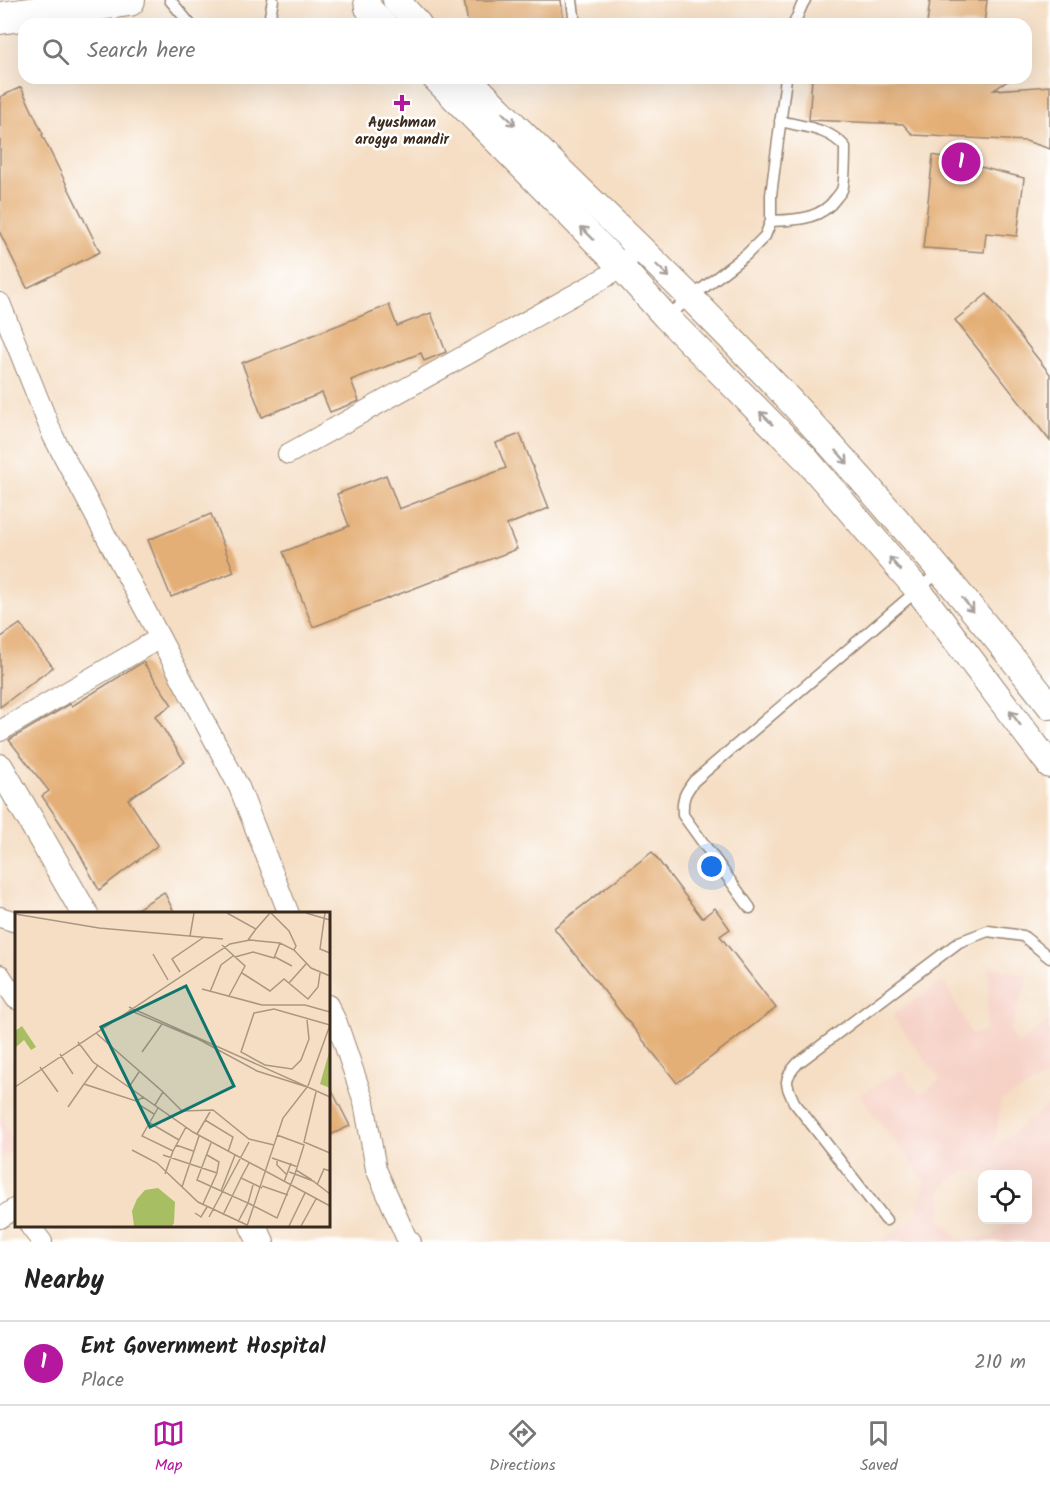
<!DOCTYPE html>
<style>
:root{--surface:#fff;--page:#f6f6f6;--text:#222;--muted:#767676;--line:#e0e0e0;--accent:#b5179e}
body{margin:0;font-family:Kalam,sans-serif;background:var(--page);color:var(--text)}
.controls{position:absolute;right:18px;bottom:18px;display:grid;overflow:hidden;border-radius:12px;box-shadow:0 6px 24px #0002}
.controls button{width:54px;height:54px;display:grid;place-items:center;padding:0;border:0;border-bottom:2px solid var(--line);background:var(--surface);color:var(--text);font:30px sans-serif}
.you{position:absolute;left:712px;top:867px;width:21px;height:21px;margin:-15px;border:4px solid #fff;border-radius:50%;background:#1a73e8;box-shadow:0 0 0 9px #1a73e833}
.badge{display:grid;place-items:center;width:39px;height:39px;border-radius:50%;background:var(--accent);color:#fff;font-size:20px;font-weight:700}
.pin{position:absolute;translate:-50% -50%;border:3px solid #fff;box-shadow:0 2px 6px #0006}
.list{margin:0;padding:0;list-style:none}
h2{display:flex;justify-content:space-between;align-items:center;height:78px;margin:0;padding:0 24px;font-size:26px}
h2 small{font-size:20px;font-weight:400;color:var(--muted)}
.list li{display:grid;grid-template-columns:39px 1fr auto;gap:18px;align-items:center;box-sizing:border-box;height:84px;padding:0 24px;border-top:2px solid var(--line)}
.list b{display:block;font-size:22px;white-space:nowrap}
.list p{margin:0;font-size:20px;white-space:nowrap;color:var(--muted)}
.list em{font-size:20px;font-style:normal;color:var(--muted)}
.icon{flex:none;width:33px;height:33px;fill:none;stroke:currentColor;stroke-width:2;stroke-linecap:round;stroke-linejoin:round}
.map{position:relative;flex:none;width:1050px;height:1242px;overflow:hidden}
.search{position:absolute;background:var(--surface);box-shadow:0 6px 24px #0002;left:18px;right:18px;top:18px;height:66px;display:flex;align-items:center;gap:15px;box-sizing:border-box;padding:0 21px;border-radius:18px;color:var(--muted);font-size:22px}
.sheet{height:162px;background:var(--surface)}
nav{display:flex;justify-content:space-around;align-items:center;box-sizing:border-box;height:84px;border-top:2px solid var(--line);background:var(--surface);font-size:16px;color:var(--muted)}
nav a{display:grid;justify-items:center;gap:3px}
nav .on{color:var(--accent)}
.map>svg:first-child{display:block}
.built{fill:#f6d1c6;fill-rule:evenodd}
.building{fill:#e4af76}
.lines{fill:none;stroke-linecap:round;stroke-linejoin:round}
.service-casing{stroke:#988471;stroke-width:13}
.minor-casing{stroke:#988471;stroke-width:22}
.tertiary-casing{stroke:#988471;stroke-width:28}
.primary-casing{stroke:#988471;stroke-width:34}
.service{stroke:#fff;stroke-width:10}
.minor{stroke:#fff;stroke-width:20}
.tertiary{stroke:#fff;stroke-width:26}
.primary{stroke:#fff;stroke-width:32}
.oneway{stroke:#a79f9a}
.poi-dot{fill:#b5179e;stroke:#fff;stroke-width:2}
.labels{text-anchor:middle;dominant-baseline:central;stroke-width:5;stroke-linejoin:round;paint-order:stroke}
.poi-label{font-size:15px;font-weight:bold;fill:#3b2a1e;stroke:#fff}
.inset-road{fill:none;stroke:#ab9682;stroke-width:1.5}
.view{fill:#0f766e;fill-opacity:0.15;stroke:#0f766e;stroke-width:3}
.inset-edge{fill:none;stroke:#3b2a1e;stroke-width:3}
</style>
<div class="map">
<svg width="1050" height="1242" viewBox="0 0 1050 1242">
<rect width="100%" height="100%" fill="#fff"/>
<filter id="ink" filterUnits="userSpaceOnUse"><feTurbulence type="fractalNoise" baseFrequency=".0167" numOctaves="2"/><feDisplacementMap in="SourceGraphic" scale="12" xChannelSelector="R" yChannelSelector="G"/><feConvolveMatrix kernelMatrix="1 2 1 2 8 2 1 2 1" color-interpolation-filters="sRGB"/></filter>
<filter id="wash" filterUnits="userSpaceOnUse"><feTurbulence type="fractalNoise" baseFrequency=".008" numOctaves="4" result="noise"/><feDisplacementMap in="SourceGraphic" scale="24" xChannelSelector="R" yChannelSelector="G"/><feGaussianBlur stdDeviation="1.35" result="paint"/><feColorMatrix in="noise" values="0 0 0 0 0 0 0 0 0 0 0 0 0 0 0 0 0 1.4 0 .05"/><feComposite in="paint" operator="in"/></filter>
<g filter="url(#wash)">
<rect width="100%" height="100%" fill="#f5dec4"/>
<!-- built -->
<g class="built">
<path d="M990,966L1030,976L1010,1029L1017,1046L1050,1020V1075L1001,1101L995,1147L1050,1103V1242H881L916,1216L925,1182L860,1095L901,1070L919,1094L941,1080L892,1015L944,981L971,1034L986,1031ZM965,1171L995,1174H1028V1220H1011L989,1238L958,1239L941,1219L943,1186Z"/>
<path d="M0,1112L16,1148L0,1159Z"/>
</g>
<g id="blocks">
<!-- building -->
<g class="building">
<path d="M464,0H561L564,24H468Z"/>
<path d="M930,0H987L984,24H927Z"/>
<path d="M812,78H1012L994,90L1050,86V149L1026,141L913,135L903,124L809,120Z"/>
<path d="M21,87L43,134L42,135L100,252L27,288L0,233V97Z"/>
<path d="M933,155L1024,178L1017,236L986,233L984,252L923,248Z"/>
<path d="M987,294L1050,374V441L955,320Z"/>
<path d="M389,305L397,326L431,313L446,352L424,361L421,353L351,380L359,401L330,412L322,393L262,417L242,363Z"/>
<path d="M520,434L549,508L507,525L517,549L313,627L283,552L349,526L337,494L386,475L399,509L506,468L496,443Z"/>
<path d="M211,514L234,572L171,597L148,540Z"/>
<path d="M20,624L53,667L0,707V638Z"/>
<path d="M143,662L172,705L155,716L185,762L128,799L158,845L99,890L75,845L42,796L49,791L9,740L70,704L72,706Z"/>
<path d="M652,852L702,918L715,908L730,929L720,936L776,1008L677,1083L554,928Z"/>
<path d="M164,892L175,914H129Z"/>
<path d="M328,1083L350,1126L328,1136Z"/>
</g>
</g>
</g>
<g filter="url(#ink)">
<use href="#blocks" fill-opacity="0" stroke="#988471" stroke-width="1.5"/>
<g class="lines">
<defs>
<g id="service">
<path d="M170,0L190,24"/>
<path d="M572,0L575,24"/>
<path d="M254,24L269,21L273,0"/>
<path d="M794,24L802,5L805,0"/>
<path d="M771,221C795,220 821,220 836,198C838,196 840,193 842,190C845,182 845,157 845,147C829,128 804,127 780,121"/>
<path d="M666,317L747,254L765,236L771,221V195L786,78"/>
<path d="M750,908L683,815C682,799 684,794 694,781L940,571"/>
<path d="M886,1220L794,1102C785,1083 783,1079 798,1063L959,942L988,931L1023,936L1050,958"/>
</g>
<g id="minor">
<path d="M0,303L53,436L239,787L289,914"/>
<path d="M288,454L606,277L640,248"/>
<path d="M0,731L160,638"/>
<path d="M0,917L16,922"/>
<path d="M0,975L16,999"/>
<path d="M328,1005L337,1023L364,1102L376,1169L406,1237L411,1242"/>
<path d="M0,1218L16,1208"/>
<path d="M30,1226L42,1242"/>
</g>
<g id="tertiary">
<path d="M367,0L368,8L383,24"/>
<path d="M396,0L418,24"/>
<path d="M435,78L620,266L666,317L805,458L918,590L1050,765"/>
<path d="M468,78C540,153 617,224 691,298C819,426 938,563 1050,706"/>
<path d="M0,767L85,914"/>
<path d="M253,1226L261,1242"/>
</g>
<path id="primary" d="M0,18L129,0"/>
</defs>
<!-- service casing -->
<use href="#service" class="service-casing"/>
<!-- minor casing -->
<use href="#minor" class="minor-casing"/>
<!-- tertiary casing -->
<use href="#tertiary" class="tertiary-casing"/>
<!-- primary casing -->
<use href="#primary" class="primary-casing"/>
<!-- service -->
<use href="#service" class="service"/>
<!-- minor -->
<use href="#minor" class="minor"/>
<!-- tertiary -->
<use href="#tertiary" class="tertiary"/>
<!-- primary -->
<use href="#primary" class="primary"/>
</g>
<!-- one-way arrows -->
<defs><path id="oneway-shaft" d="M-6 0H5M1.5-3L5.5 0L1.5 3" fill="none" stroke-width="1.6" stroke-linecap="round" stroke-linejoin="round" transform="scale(1.5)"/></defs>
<g class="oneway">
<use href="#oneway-shaft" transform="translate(509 119) rotate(44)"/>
<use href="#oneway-shaft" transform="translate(587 233) rotate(-135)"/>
<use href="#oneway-shaft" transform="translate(663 271) rotate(44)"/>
<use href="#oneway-shaft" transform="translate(766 418) rotate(-135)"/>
<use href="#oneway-shaft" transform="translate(842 457) rotate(49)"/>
<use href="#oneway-shaft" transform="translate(895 564) rotate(-130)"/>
<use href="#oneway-shaft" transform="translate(968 605) rotate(51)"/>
<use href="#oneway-shaft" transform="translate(1015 718) rotate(-127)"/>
</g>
</g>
<!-- markers -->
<path class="poi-dot" d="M399 94h6v6h6v6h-6v6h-6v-6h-6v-6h6z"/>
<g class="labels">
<!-- poi labels -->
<g class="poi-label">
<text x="402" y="123">Ayushman<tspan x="402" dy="17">arogya mandir</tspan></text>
</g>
</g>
<!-- overview -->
<g transform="translate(15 912)">
<rect width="315" height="315" fill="#f5dec4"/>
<path d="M7,114L21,135L16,138L9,128L0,136V119ZM315,137V176L305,172ZM143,276L160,290L159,311L157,314H119L117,299L122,287L130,278Z" fill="#a7be63"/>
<path class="inset-road" d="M212,1L241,17L233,28M256,1L274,19L281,34L279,38M291,1L315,8M310,1L305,37L315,41M0,2L84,16L208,27M241,17L255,1M175,24L179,1M207,33L230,54L214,84M138,42L153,68M220,45L238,40L259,46L265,31M260,45L277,54M165,60L157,47L189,25M227,61L255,79L269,67L293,87L303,75L305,61M274,71L291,52M187,77L247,93H290L315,100M195,80L206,53L218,44M114,95L315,185M114,98L183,127L242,159L292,175M292,108L294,127L286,148L277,157L250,153L226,140L239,101L259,97L315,113M81,121L148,180L140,193M63,130L78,150L178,220L315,294M127,140L147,112M45,142L58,162M83,153L69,172L121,189L129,185M25,155L43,180M0,175L215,32L235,28L265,31L279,38L296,56L315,64M114,175L124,160M148,180L167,199L198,198L234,227L259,233M301,180L289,230L315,241M123,192L139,202M53,195L69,172M143,196L127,224L158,239L171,215M190,208L218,225L213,240M135,211L164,228M182,222L195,200M262,223L289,233L280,262L298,269L315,282M196,231L182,268L233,291L223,310M161,233L178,239M117,238L142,251L183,290L232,313M148,243L202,261L188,292M192,243L204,250L202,260M257,246L283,255M262,247V253L272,263M234,251L226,266L247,276M281,258L297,268M150,262L158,239M269,270L276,251M238,273L233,291L262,306L280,262L274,260M302,273L309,257L315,259M247,274L273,283M167,275L184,224M206,279L220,243M180,301L186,305L192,295M208,303L226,266M194,305L234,230M232,314L268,206L293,174L315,113M274,314L290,281M286,314L301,287"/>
<path class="view" d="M171,74L219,174L135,215L86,115Z"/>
<rect width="315" height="315" class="inset-edge"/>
</g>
</svg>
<div class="controls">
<button><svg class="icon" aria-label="locate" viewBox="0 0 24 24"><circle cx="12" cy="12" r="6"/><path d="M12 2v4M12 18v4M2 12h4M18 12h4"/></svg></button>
</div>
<div class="you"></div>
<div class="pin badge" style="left:961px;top:162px">1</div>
<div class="search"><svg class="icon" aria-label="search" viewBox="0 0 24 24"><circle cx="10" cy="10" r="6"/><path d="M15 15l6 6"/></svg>Search here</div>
</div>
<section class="sheet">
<h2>Nearby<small></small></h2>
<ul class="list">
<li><span class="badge">1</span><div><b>Ent Government Hospital</b><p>Place</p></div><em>210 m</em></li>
</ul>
</section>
<nav>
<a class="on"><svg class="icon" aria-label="map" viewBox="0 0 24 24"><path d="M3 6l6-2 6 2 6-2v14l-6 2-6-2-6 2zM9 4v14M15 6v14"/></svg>Map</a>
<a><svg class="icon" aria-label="directions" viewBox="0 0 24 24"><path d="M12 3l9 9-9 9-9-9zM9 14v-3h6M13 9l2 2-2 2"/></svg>Directions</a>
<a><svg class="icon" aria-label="saved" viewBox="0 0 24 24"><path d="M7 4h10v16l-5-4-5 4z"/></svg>Saved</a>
</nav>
